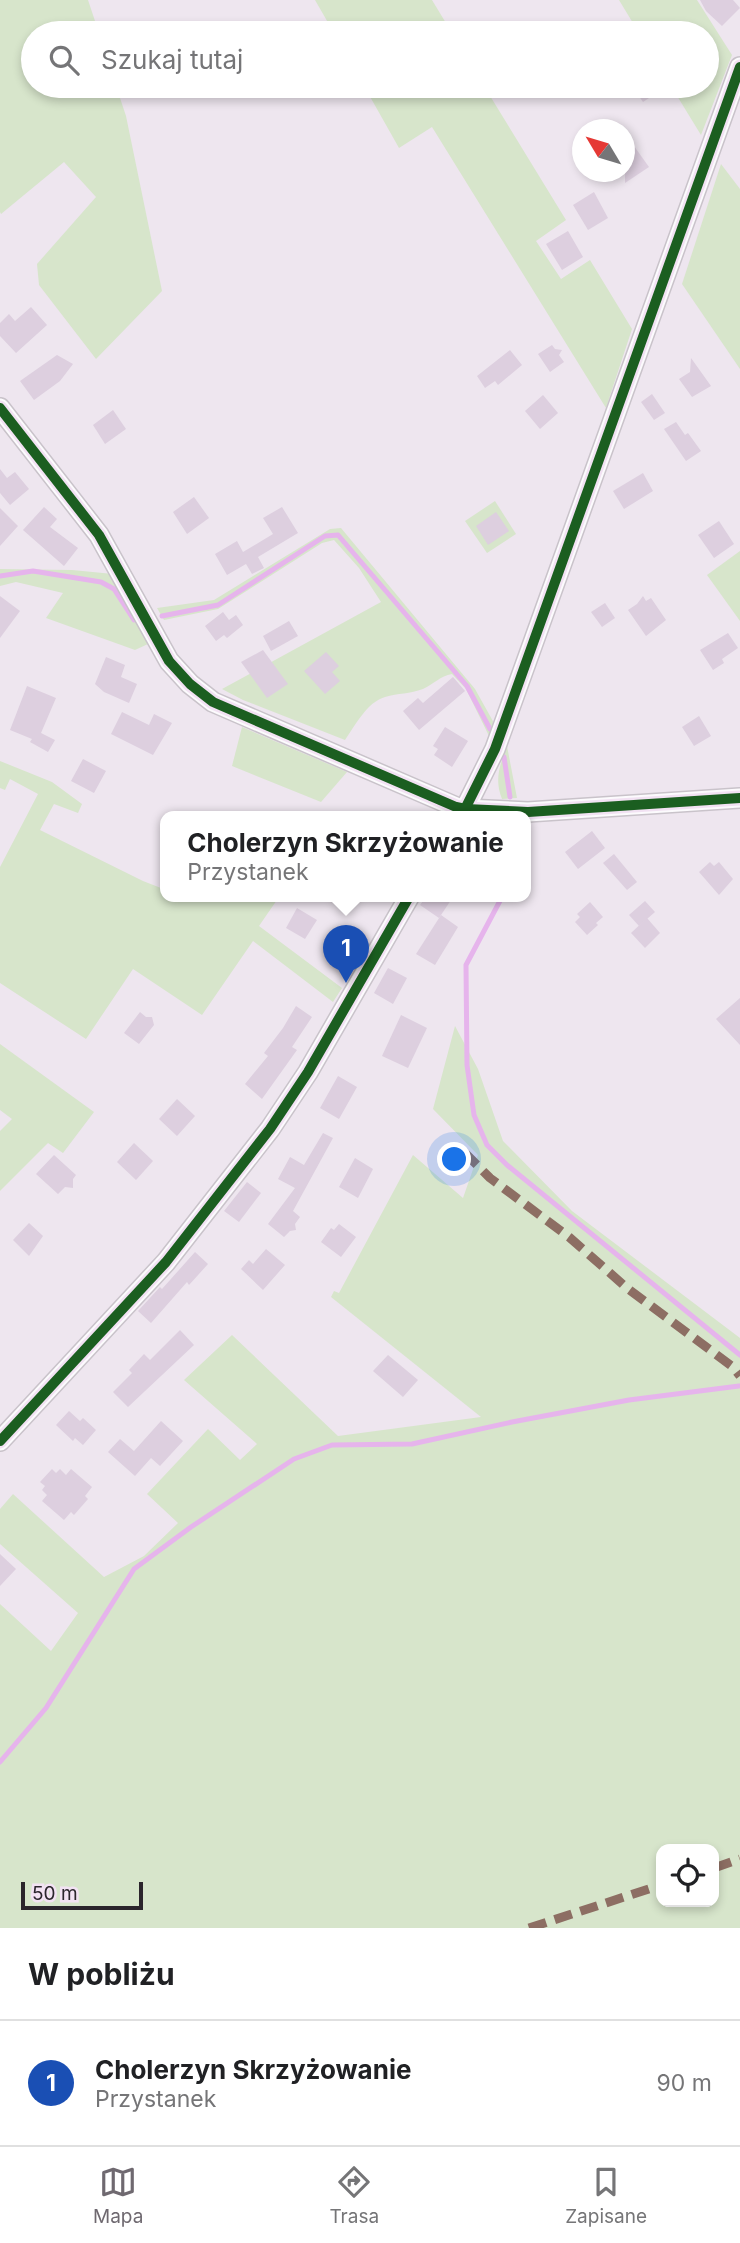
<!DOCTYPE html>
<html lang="pl">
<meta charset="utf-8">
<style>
:root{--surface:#fff;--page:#f6f6f6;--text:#202124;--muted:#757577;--line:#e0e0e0;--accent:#6f6970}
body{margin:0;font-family:Inter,sans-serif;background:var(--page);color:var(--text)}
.controls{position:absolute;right:21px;bottom:21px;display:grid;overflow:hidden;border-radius:14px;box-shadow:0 4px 10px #0003}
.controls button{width:63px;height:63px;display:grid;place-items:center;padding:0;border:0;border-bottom:2px solid var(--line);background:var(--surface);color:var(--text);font:35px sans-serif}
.compass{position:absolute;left:572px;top:119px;width:63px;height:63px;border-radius:50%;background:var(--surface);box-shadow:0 4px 10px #0003;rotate:308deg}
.scale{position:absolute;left:21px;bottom:18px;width:122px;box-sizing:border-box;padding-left:7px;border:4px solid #2b252c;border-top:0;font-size:19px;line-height:24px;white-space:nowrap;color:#2b252c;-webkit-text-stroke:5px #f2e2f3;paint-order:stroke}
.you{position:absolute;left:455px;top:1160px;width:24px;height:24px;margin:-18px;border:5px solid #fff;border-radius:50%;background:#1a73e8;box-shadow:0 0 0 10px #1a73e833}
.badge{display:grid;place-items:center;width:46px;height:46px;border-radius:50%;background:var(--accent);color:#fff;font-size:23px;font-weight:700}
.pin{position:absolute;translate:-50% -58px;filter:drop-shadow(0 2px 4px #0008)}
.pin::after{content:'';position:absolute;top:37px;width:24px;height:21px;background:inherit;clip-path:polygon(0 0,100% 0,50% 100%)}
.popup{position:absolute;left:160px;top:811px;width:371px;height:91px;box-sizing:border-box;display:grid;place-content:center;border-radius:14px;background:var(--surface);filter:drop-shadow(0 2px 5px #0005);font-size:23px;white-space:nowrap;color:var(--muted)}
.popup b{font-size:26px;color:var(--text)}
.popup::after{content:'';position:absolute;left:50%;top:100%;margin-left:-14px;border:14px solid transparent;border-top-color:var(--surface)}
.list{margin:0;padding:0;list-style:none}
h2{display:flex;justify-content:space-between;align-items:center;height:91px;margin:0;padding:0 28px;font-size:30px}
h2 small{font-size:23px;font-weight:400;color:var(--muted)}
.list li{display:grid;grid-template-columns:46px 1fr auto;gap:21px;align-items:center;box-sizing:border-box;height:126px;padding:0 28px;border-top:2px solid var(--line)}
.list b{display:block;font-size:26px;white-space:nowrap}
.list p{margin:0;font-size:23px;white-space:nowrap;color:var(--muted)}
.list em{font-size:23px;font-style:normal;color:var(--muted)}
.icon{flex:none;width:38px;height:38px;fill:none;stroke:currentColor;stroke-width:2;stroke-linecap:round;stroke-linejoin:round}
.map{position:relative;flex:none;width:740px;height:1928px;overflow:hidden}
.search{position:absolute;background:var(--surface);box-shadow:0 4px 10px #0003;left:21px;right:21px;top:21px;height:77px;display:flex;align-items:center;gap:18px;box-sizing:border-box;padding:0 24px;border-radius:38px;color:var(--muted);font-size:26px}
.sheet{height:217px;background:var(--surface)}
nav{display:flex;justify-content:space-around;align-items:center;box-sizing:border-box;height:98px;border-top:2px solid var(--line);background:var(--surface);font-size:19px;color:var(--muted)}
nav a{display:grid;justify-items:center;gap:4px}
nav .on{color:var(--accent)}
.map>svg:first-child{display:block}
.green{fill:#d7e5cb;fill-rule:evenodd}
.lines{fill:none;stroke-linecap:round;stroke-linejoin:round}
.stream{stroke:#e6b4ec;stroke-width:5}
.building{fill:#ddcfdf}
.tertiary-casing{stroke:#c9c3ca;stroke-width:22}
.tertiary{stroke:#fcfbfd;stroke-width:19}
.quiet{stroke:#8d6e63;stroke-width:9;stroke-dasharray:18 9;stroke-linecap:butt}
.cycleway-casing{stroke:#f2e2f3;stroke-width:15}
.cycleway{stroke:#1b5e20;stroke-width:10}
</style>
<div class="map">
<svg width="740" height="1928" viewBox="0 0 740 1928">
<rect width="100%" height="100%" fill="#eee6ef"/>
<!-- green -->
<g class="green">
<path d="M0,0H88L99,33H33V86H116L126,116L162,291L96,359L39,285L37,264L96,197L64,162L1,214L0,212Z"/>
<path d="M315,0H432L452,33H334Z"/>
<path d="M619,0H697L732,55L701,135L671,86H707V33H639Z"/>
<path d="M364,86H484L566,220L536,241L561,279L590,260L632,329L606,408L432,127L399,148Z"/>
<path d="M721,164L740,189V369L682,284Z"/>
<path d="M495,501L516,534L487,553L465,521Z"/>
<path d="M341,528L475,689L494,723L489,736L466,689L452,674C440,676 434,684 423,689C410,694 398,693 385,697C367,702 355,726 345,740L243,700L222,689L381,602L359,568L334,540L322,543L218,609L164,620L157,608L214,600L330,529Z"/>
<path d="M740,551V621L707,575Z"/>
<path d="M0,569L72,570L113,574L143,628L148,644L135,650L46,618L63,593L16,582L0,586Z"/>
<path d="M242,727L347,772L321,802L232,766Z"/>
<path d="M507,746L517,798L502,799C494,779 500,765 507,746Z"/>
<path d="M0,761L52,782L82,804L78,813L54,804L40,830L143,881L166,890V897L193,900L195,897H279L259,926L342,988L333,1002L253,941L202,1015L133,969L86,1039L0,983V867L38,794L10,779L5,790L0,788Z"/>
<path d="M455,1026L478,1069L503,1141L572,1211L740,1338V1928H0V1604L51,1651L78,1613L0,1544V1509L13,1494L104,1577L144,1556L178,1523L147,1494L208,1429L240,1460L257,1444L184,1380L232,1335L338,1436L481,1417L331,1297L334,1291L339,1293L413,1155L463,1198L478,1155L433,1109ZM661,1849H714V1902H661Z"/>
<path d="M0,1044L94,1112L63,1153L48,1143L0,1191V1131L12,1119L0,1110Z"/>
</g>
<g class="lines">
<!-- stream -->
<g class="stream">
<path d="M0,576L33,571L101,582L114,589L134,620L137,619"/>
<path d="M162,616L218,605L325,536L338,535L467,686L490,729"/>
<path d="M504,757L510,797"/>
<path d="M502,897L466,965L467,1065L474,1115L487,1145L507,1165L740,1355"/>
<path d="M0,1762L46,1708L134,1569L191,1527L294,1459L332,1445L412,1444L512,1422L629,1400L739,1386"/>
</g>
</g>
<!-- building -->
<g class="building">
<path d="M700,0H733L740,8L722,26L706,11Z"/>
<path d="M632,86H667L643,102Z"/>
<path d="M634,146L649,167L625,183V152Z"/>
<path d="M594,192L608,218L588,230L573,205Z"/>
<path d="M568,231L583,257L562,270L546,244Z"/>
<path d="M31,307L47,325L16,353L0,336V323L9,314L15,321Z"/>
<path d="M552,345L555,349L562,350L559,355L564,362L550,372L538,354Z"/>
<path d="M510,350L522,365L498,385L495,381L485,388L477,376Z"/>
<path d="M57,355L73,364L60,381L34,400L20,381Z"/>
<path d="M691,358L711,386L692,397L679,379L690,372Z"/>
<path d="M652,394L665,413L654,420L641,402Z"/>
<path d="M543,395L558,413L540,429L525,411Z"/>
<path d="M113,410L126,429L105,444L93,425Z"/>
<path d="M676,422L685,435L688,433L701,451L686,461L664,429Z"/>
<path d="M0,469L7,478L15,472L29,489L10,505L0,493Z"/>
<path d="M643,473L653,491L624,509L613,491Z"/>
<path d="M194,497L209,518L187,534L173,512Z"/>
<path d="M44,507L57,519L50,527L78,548L64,566L23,530Z"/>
<path d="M282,507L298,533L258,557L264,568L252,574L246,564L227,575L215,554L237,541L243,552L273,534L263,518Z"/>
<path d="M0,508L18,526L0,546Z"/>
<path d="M496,512L509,531L488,545L476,526Z"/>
<path d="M719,521L734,544L714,558L698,535Z"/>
<path d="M0,596L20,611L0,638Z"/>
<path d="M643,596L646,601L651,598L666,620L646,636L628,610L637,604Z"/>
<path d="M605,603L615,618L602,627L591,612Z"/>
<path d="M223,612L229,620L236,615L243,625L227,638L224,635L216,641L205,626Z"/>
<path d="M289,621L298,636L271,651L263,636Z"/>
<path d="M728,633L738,648L722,659L724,663L713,670L700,650Z"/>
<path d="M263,650L288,684L267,698L241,662Z"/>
<path d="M326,652L339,666L332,672L340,681L325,694L304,671Z"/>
<path d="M106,657L125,665L121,677L137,684L129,703L104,692L95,684Z"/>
<path d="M453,677L465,691L419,730L403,711L418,698L423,703Z"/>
<path d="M27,686L56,698L41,733L55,740L48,752L30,742L32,739L10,730Z"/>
<path d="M122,712L149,725L154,714L172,723L153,755L111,734Z"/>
<path d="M699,716L711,736L694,746L682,727Z"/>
<path d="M445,727L468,741L452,767L434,755L438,749L433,746Z"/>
<path d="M83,759L106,771L94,793L71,781Z"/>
<path d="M592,831L605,848L578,869L565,852Z"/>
<path d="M614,854L637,882L627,890L603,863Z"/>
<path d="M710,862L714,866L719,862L733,879L719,895L699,872Z"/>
<path d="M426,897H453L439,918L420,905Z"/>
<path d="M645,901L655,912L639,926L629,915Z"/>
<path d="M590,902L603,917L596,923L598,925L587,935L575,922L580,917L577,914Z"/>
<path d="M297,908L317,920L305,939L286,928Z"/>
<path d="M441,915L458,927L435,965L416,954Z"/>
<path d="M647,918L660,933L645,948L631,933Z"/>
<path d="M388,968L407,978L393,1004L374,993Z"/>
<path d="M740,998V1045L716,1019Z"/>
<path d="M296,1006L312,1017L292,1047L297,1050L262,1099L245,1084L268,1056L264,1053L283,1028Z"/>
<path d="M140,1012L146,1017H152L154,1025L139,1044L124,1033Z"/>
<path d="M401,1015L427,1028L408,1068L382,1056Z"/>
<path d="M338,1076L357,1087L339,1119L320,1108Z"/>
<path d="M177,1099L195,1116L177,1136L159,1119Z"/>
<path d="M323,1133L333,1138L293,1211L300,1217L295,1224L296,1230L290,1231L284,1237L268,1224L295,1188L278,1179L290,1157L304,1165Z"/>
<path d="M134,1143L153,1161L136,1180L117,1162Z"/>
<path d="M54,1155L76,1175L73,1179V1188L65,1187L58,1194L36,1174Z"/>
<path d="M355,1158L373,1169L358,1198L339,1187Z"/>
<path d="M247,1182L261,1193L239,1222L224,1211Z"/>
<path d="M29,1223L43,1236L29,1256L13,1240Z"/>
<path d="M339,1224L356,1237L341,1257L321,1242L331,1228L334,1230Z"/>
<path d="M266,1249L285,1265L263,1290L241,1269L249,1260L253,1264Z"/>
<path d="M195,1252L208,1264L189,1285L187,1282L151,1323L138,1311L160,1287L162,1289Z"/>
<path d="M180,1330L194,1345L128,1407L113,1392L132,1373L129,1370L144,1354L150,1360Z"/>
<path d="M388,1355L418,1380L403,1397L373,1371Z"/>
<path d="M69,1411L80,1421L83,1418L96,1430L83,1445L75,1438L73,1441L56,1425Z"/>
<path d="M161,1421L183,1441L160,1466L151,1458L135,1476L108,1452L120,1439L134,1451Z"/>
<path d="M52,1469L56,1473L60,1469L66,1475L71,1469L92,1487L85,1496L88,1499L74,1515L71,1512L64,1520L42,1501L47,1495L42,1490L45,1486L40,1482Z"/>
<path d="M0,1554L16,1569L0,1586Z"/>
</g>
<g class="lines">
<defs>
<g id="tertiary">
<path d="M0,408L99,535L169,661L190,684L213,702L456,807L466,809L528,812L740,798"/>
<path d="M461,817L495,749L740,67"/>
<path d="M0,1441L166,1262L270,1129L308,1072L409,897"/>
</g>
</defs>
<!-- tertiary casing -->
<use href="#tertiary" class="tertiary-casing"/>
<!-- tertiary -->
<use href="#tertiary" class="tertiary"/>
<!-- quiet -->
<g class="quiet">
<path d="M464,1152L490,1178L569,1237L627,1288L733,1367L740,1376"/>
<path d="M714,1868L740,1859"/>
<path d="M529,1928L661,1885"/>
</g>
<defs>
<g id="cycleway">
<path d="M0,408L99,535L169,661L190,684L213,702L456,807L466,809L528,812L740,798"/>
<path d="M461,817L495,749L740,67"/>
<path d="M0,1441L166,1262L270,1129L308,1072L409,897"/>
</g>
</defs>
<!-- cycleway casing -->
<use href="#cycleway" class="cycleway-casing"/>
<!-- cycleway -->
<use href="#cycleway" class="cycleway"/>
</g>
</svg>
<div class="controls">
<button><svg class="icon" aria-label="locate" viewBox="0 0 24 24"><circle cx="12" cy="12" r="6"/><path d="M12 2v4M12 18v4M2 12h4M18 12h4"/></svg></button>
</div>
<svg class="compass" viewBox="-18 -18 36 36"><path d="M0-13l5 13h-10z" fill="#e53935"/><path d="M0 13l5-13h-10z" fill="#757577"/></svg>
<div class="scale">50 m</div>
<div class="you"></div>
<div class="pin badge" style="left:346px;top:983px;background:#1a4fb4">1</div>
<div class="popup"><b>Cholerzyn Skrzyżowanie</b>Przystanek</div>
<div class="search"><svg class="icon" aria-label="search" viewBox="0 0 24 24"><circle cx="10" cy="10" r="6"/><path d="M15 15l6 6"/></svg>Szukaj tutaj</div>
</div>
<section class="sheet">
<h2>W pobliżu<small></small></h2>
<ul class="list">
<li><span class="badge" style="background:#1a4fb4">1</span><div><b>Cholerzyn Skrzyżowanie</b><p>Przystanek</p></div><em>90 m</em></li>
</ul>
</section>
<nav>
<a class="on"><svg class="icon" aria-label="map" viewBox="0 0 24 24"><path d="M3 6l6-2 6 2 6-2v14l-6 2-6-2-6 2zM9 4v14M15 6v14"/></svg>Mapa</a>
<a><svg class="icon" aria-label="directions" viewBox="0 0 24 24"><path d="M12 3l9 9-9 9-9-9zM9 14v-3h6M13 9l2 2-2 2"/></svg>Trasa</a>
<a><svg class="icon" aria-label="saved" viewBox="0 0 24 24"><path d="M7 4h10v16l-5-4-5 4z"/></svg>Zapisane</a>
</nav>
